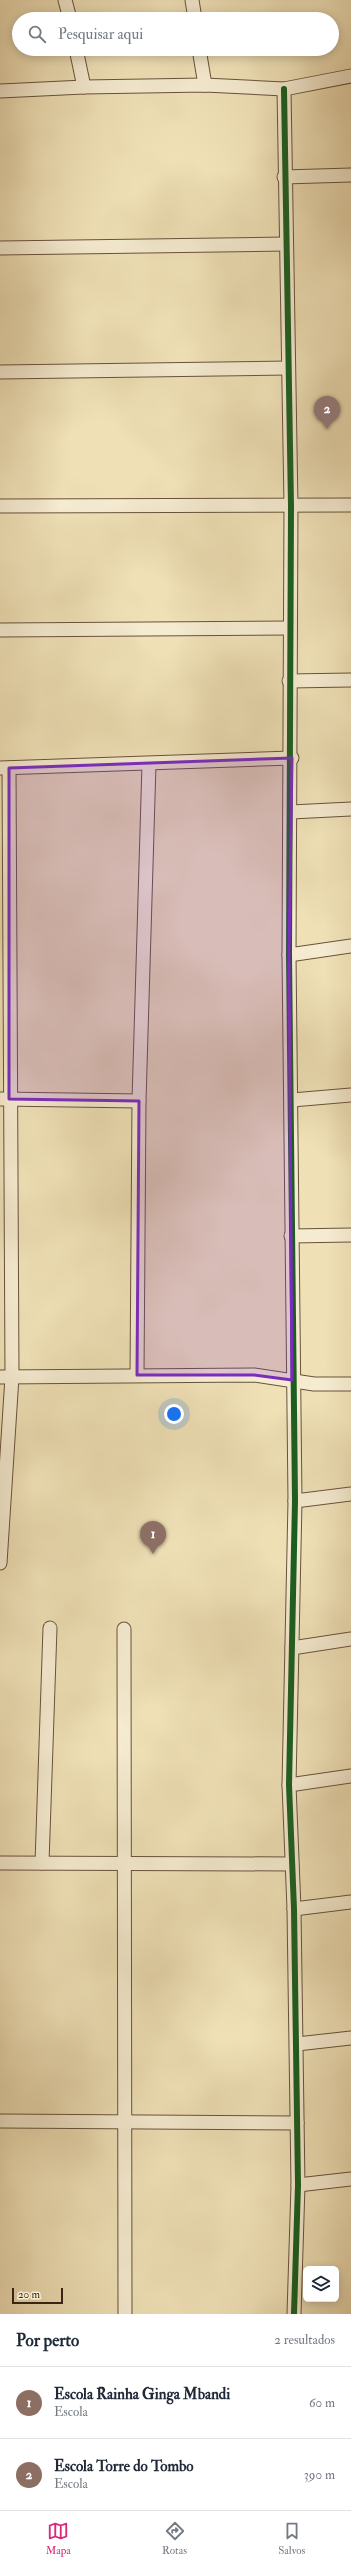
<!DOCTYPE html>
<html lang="pt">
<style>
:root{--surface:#fff;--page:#f6f6f7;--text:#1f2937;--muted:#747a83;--line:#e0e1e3;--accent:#db2777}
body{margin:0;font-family:"IM FELL Double Pica",serif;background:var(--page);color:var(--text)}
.controls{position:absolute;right:12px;bottom:12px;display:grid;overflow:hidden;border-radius:6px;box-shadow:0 2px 10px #0003}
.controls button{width:36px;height:36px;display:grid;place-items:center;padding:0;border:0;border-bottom:1px solid var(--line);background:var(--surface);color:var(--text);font:20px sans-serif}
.scale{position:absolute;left:12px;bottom:10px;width:51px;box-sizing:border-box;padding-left:4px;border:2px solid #3a2412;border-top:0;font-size:11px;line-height:14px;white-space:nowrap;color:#3a2412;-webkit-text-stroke:3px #f5ebd0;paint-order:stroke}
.you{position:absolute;left:174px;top:1414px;width:14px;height:14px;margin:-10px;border:3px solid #fff;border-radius:50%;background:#1a73e8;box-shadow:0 0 0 6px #1a73e833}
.badge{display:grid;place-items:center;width:26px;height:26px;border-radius:50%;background:var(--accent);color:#fff;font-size:13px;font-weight:700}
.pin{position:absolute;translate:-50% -33px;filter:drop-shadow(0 1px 2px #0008)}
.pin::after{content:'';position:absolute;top:21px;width:14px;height:12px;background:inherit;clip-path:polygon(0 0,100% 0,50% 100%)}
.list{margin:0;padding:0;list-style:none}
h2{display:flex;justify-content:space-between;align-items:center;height:52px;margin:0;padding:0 16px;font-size:17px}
h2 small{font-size:13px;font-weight:400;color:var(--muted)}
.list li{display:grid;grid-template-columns:26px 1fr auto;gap:12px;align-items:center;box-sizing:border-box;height:72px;padding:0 16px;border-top:1px solid var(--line)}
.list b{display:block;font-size:15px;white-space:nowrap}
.list p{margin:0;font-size:13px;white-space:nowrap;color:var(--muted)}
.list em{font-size:13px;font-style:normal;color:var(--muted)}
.icon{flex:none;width:22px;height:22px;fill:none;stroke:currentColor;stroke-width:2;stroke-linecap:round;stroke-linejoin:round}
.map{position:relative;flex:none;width:351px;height:2314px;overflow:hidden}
.search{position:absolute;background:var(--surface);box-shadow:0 2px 10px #0003;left:12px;right:12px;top:12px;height:44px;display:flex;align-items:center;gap:10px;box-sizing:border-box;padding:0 14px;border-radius:22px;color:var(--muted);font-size:15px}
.sheet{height:196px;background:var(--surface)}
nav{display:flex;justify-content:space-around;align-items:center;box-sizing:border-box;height:56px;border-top:1px solid var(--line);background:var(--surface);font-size:11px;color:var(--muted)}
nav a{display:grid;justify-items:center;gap:2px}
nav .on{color:var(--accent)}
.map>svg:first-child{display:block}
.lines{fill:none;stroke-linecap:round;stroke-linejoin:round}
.minor-casing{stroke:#67533b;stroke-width:15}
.minor{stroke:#f5ebd0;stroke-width:13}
.cycleway-casing{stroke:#f5ebd0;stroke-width:8}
.cycleway{stroke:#1b5e20;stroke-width:6}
.marked{fill:#7b2cbf;fill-opacity:0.2;stroke:#7b2cbf;stroke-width:3;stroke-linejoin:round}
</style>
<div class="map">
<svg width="351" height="2314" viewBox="0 0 351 2314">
<rect width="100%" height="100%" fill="#efe0b6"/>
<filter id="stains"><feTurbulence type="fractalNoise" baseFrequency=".005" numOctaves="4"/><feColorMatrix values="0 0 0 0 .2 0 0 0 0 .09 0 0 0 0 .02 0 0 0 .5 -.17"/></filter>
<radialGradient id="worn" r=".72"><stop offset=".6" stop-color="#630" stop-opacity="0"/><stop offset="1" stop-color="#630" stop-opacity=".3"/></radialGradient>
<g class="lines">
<defs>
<g id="minor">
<path d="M65,0L70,19"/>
<path d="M192,0L195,19"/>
<path d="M76,49L84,87"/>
<path d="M199,49L205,85"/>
<path d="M284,89L291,506L289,955L295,1501L289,1785L294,1909L298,2185L294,2314"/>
<path d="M0,91L84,87L205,85L284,89L351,76"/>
<path d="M284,177L351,175"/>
<path d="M0,248L286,244"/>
<path d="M0,372L288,368"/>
<path d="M0,506L351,505"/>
<path d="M0,630L290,628"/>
<path d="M289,681L351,680"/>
<path d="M0,768L292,758"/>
<path d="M291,812L351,809"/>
<path d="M289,955L351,946"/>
<path d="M1,1099L139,1101"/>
<path d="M292,1100L351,1095"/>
<path d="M291,1236L351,1235"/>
<path d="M137,1375L139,1101L149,764"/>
<path d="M0,1377L254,1375L314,1384H351"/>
<path d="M295,1501L351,1494"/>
<path d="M0,1563L12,1377L9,768"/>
<path d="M124,1629L125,2314"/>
<path d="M292,1648L351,1639"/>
<path d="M289,1785L351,1776"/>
<path d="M0,1863L292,1864"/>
<path d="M42,1863L50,1628"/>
<path d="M294,1909L351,1902"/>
<path d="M297,2044L351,2038"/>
<path d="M0,2121L297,2123"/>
<path d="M298,2185L351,2179"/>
</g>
</defs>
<!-- minor casing -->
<use href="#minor" class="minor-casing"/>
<!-- minor -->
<use href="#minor" class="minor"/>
<defs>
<path id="cycleway" d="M284,89L291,506L289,955L295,1501L289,1785L294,1909L298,2185L294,2314"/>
</defs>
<!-- cycleway casing -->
<use href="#cycleway" class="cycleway-casing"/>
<!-- cycleway -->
<use href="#cycleway" class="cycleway"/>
</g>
<!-- marked area -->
<path class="marked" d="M292,758L289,955L292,1380L254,1375H137L139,1101L9,1099V768Z"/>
<rect width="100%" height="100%" filter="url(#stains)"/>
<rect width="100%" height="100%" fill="url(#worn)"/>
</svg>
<div class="controls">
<button><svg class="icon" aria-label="layers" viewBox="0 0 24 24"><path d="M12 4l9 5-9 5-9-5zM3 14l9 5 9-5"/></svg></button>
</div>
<div class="scale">20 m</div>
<div class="you"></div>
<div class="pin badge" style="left:153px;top:1554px;background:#8d6e63">1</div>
<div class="pin badge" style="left:327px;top:429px;background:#8d6e63">2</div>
<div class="search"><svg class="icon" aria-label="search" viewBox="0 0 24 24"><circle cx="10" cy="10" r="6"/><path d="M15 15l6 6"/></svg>Pesquisar aqui</div>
</div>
<section class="sheet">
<h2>Por perto<small>2 resultados</small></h2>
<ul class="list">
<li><span class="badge" style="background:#8d6e63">1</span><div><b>Escola Rainha Ginga Mbandi</b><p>Escola</p></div><em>60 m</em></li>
<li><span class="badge" style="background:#8d6e63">2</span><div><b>Escola Torre do Tombo</b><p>Escola</p></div><em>390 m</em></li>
</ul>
</section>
<nav>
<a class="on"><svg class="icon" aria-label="map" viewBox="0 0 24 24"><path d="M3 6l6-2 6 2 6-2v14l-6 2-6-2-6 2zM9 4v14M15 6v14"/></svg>Mapa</a>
<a><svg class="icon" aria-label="directions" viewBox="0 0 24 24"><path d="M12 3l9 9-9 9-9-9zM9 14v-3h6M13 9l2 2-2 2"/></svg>Rotas</a>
<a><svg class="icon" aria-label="saved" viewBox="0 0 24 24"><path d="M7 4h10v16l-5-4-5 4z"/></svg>Salvos</a>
</nav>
